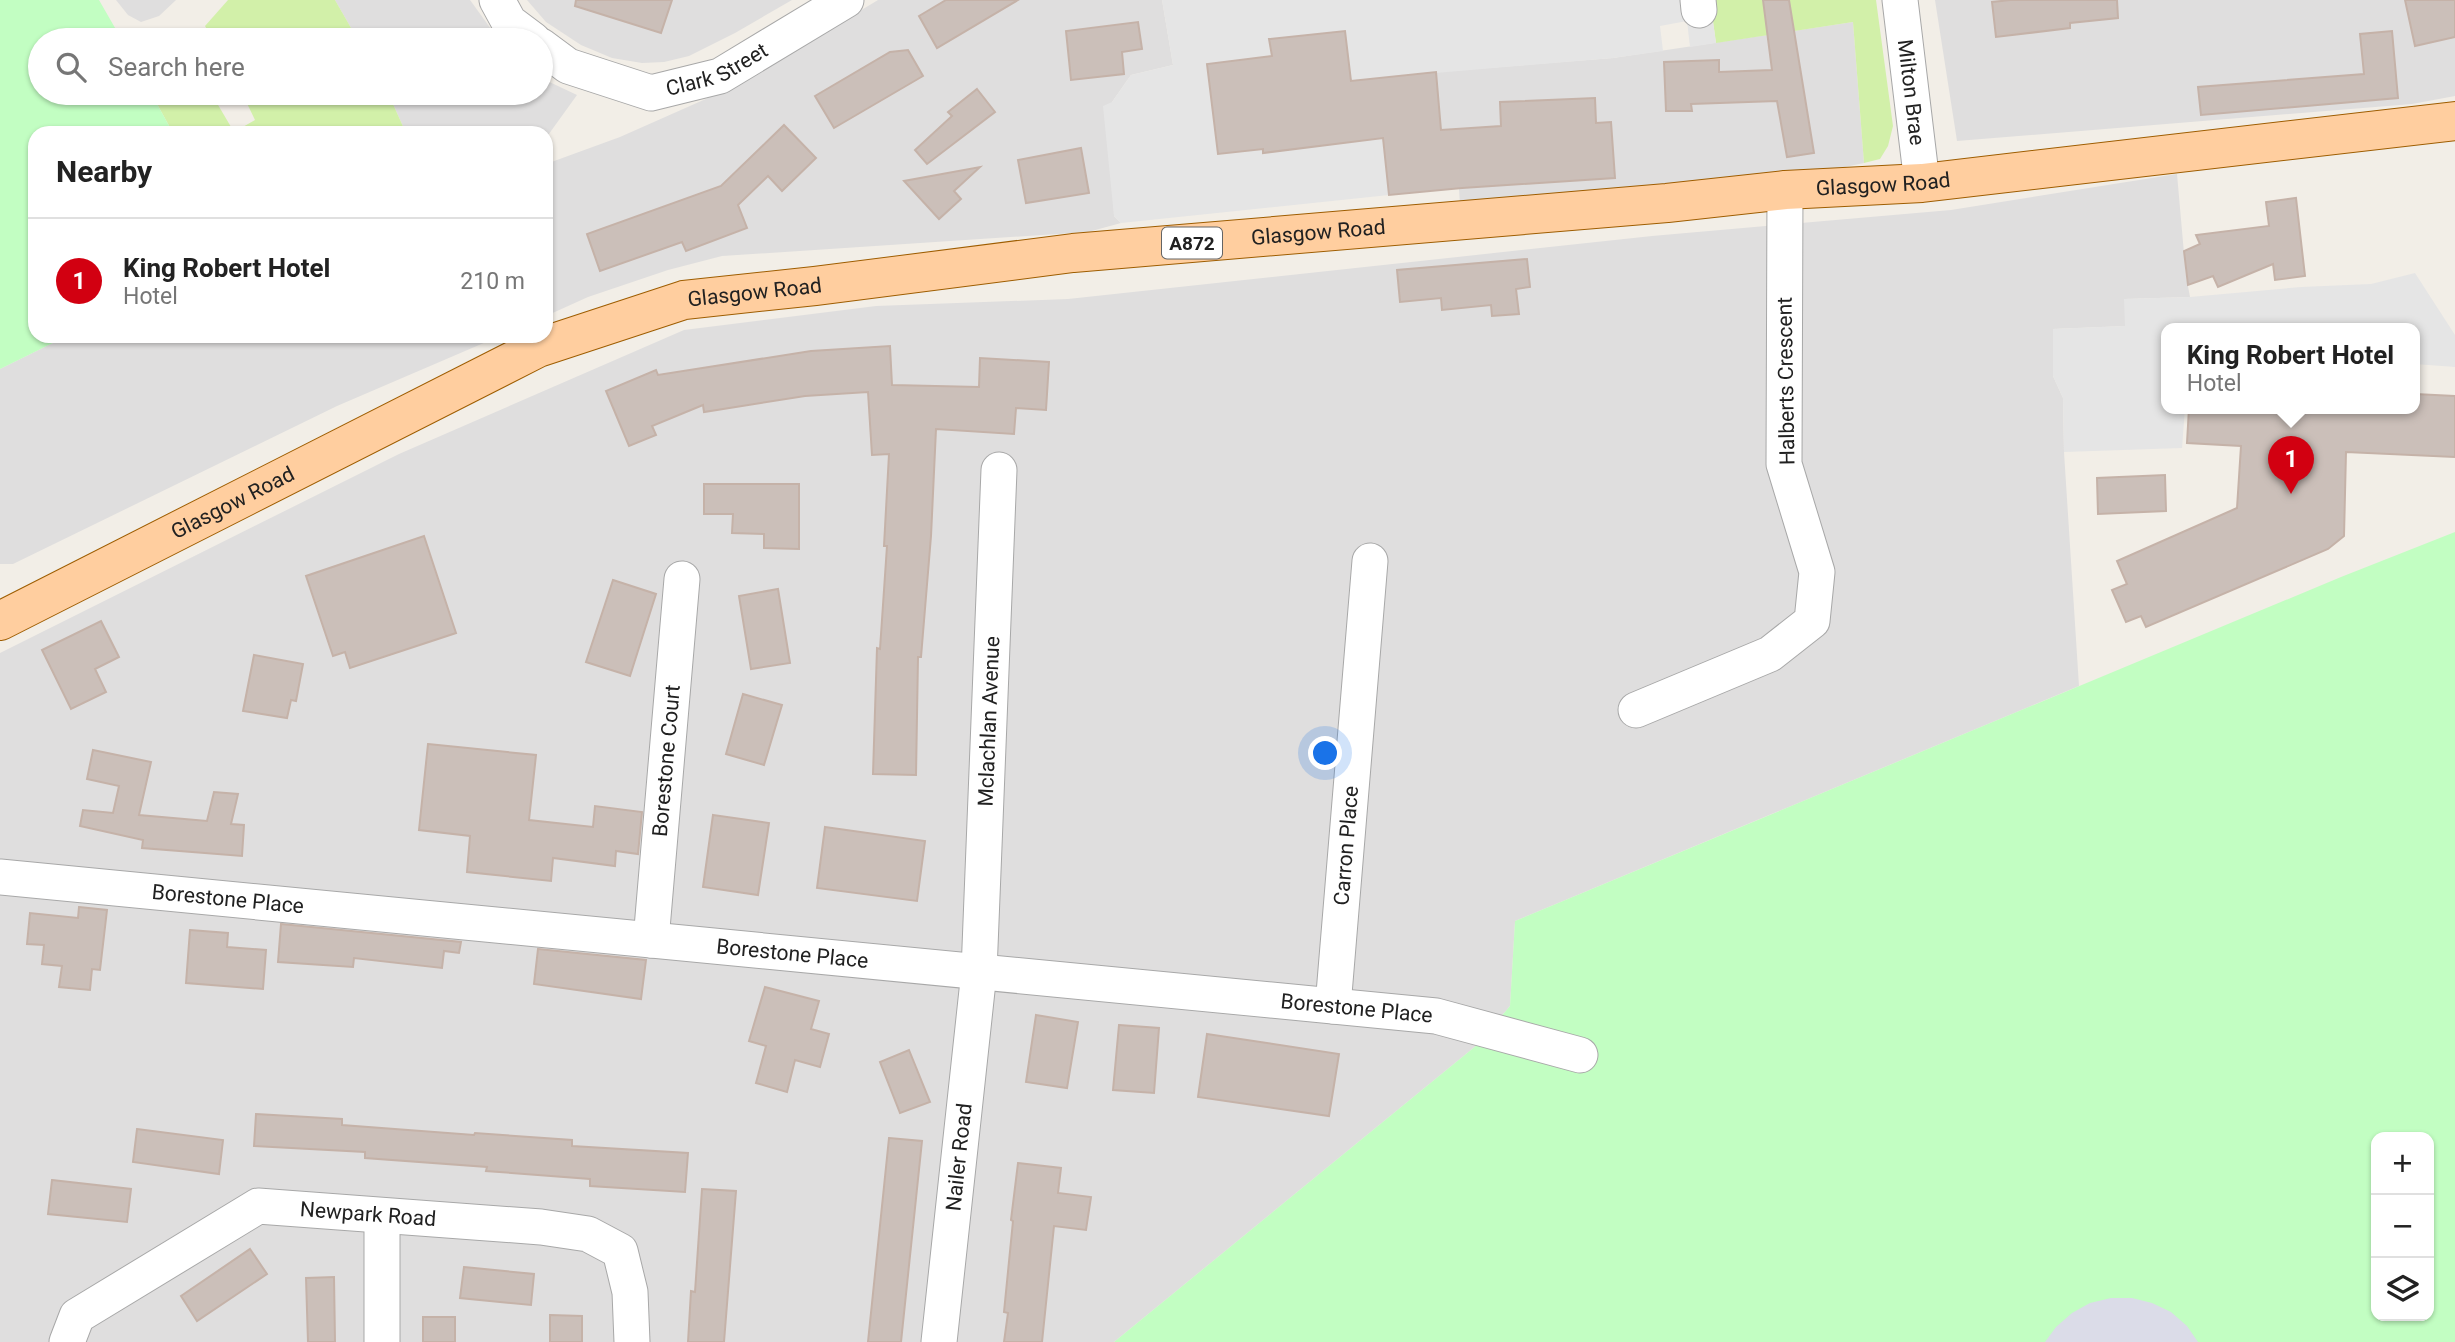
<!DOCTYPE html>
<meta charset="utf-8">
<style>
:root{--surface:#fff;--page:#f2f2f2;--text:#222;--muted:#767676;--line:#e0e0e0;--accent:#d20011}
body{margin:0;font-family:Roboto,sans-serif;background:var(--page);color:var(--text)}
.controls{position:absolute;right:21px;bottom:21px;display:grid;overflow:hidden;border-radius:14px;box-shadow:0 2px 5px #0004}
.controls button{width:63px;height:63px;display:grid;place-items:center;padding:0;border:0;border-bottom:2px solid var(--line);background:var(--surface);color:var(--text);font:35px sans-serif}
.you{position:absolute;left:1326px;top:754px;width:24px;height:24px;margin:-18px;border:5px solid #fff;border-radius:50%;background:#1a73e8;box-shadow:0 0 0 10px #1a73e833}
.badge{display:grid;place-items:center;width:46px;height:46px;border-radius:50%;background:var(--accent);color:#fff;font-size:23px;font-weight:700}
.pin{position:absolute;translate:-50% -58px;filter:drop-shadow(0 2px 4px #0008)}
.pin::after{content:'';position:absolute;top:37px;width:24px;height:21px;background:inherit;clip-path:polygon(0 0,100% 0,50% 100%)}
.popup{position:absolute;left:2161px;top:323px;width:259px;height:91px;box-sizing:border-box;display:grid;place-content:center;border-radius:14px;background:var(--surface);filter:drop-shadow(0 2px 5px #0005);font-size:23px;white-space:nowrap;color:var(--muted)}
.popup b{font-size:26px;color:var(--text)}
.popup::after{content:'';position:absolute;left:50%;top:100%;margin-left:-14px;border:14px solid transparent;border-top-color:var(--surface)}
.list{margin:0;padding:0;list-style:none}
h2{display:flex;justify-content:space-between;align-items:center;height:91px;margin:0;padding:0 28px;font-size:30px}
h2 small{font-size:23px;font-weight:400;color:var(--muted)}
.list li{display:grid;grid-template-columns:46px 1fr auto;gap:21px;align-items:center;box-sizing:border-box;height:126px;padding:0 28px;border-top:2px solid var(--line)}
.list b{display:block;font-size:26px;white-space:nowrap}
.list p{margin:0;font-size:23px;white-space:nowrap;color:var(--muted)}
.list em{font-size:23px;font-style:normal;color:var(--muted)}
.icon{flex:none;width:38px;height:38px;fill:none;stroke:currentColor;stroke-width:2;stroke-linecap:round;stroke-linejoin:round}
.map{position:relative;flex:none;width:2455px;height:1342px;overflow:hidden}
.search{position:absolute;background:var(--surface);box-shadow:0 2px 5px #0004;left:28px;top:28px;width:525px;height:77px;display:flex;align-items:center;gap:18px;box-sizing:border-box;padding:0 24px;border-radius:38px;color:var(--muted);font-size:26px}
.panel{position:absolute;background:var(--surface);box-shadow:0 2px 5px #0004;left:28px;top:126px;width:525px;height:217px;border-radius:21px}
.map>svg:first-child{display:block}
.residential{fill:#dfdede}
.grass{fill:#d2f0a9}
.park{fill:#c2fec2;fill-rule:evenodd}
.parking{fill:#e5e5e5}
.plaza{fill:#dbdce8}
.building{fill:#cbbfb9;stroke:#c5b2a8;stroke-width:2}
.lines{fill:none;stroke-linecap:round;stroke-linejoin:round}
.minor-casing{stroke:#a8a8a8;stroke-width:37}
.major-casing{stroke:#9e5d00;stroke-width:40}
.minor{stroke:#fff;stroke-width:35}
.major{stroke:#ffce9f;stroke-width:38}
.labels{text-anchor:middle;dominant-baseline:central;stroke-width:5;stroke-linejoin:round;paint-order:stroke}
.shield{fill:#fff;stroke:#646464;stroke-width:2}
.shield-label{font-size:19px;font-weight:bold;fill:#212121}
.street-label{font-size:21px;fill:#212121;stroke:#fff}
</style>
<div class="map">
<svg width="2455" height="1342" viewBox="0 0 2455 1342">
<rect width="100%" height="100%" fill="#f2eee7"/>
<!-- residential -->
<g class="residential">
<path d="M116,0H176L159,16L141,22L128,15Z"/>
<path d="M335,0H470L499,40H358Z"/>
<path d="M527,0H792L735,33L689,56L664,62L642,63L612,58L581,45L546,22Z"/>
<path d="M878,0H1162L1173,65L1131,75L1112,102L1114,216L1121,223L1088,232L722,256L668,270L588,297L546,316V164L620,137L717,94L797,49Z"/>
<path d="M1935,0H2455V96L2412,104L1957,141Z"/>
<path d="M1853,22L1864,163L1835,169L1460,205L1459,189H1447L1436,72L1613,58Z"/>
<path d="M541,78L577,95L546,138V133H406L388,93H541Z"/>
<path d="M2177,174L2186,276L2190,297L2125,299L2126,326L2053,329V376L2063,398L2064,452L2079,686L1515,921L1510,1006L1477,1045L1114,1342H0V653L399,454L684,330L876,306L1068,299L1652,236L1951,210Z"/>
<path d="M67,336H500L337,406L13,564H0V369Z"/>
</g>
<!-- grass -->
<g class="grass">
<path d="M228,0H335L358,40H213L205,26Z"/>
<path d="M1710,0H1876L1893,126L1888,146L1880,159L1864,163L1853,22L1716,43Z"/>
<path d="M151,93H211L234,132L255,120L242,93H388L406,133H173Z"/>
</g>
<!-- park -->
<g class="park">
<path d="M0,0H99L122,40H40V93H151L173,133H35V336H67L0,369Z"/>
<path d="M2455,532V1342H1114L1477,1045L1510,1006L1515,921L2341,577ZM2376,1137H2429V1316H2376Z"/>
</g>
<!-- parking -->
<g class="parking">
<path d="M1162,0H1710L1716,43L1690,47L1687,21L1660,26L1663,51L1613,58L1377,78L1389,195L1121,223L1114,216L1103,106L1112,102L1131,75L1173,65Z"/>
<path d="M2415,273L2455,335V367L2415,364V328H2167V408H2185L2182,448L2064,452L2063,398L2053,376V329L2125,326L2124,299L2190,297L2301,287L2371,284Z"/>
</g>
<!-- plaza -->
<path class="plaza" d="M2111,1298H2132L2152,1303L2171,1312L2187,1326L2198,1342H2045L2056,1327L2072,1313L2090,1303Z"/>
<!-- building -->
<g class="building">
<path d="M576,0H672L661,33L575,6Z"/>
<path d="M946,0H1018L937,48L919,16Z"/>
<path d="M1763,0H1789L1814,153L1787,157L1777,101L1691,104L1692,111H1666L1664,62L1719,60V72L1772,70Z"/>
<path d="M2010,0H2117L2118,18L2070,23V28L1996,37L1992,2Z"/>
<path d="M2405,0H2455V37L2415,46Z"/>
<path d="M1138,22L1142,49L1122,52L1124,74L1071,80L1066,31Z"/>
<path d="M1345,31L1351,81L1436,72L1441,130L1501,126L1500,102L1595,98L1596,123L1611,122L1615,178L1462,188L1389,195L1383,138L1263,153V149L1218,154L1207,64L1272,56L1269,39Z"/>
<path d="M2392,31L2398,98L2201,115L2198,87L2364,74L2360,34Z"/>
<path d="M908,50L923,76L834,128L815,96L890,52Z"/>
<path d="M977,89L995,112L927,164L915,150L952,116L948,112Z"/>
<path d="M784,125L816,158L782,191L768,176L738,205L747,228L686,251L682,242L600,271L587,234L721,186Z"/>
<path d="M1081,148L1089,193L1026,203L1018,160Z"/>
<path d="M980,167L954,191L961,199L939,219L904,181Z"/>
<path d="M2296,198L2305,276L2275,280L2273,264L2218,287L2213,276L2188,285L2184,251L2200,244L2196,235L2269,226L2266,202Z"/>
<path d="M1527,259L1530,287L1516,289L1519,314L1492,316L1491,305L1442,310L1441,298L1400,302L1397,270Z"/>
<path d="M890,346L892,385L979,387L980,358L1049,362L1046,410L1016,408L1014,434L936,429L931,536L921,657H918L916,775L873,774L877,648L880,649L887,546H884L889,454L872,455L868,392L805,396L704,412L703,405L652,426L656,435L629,446L606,391L656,370L658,375L811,351Z"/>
<path d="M2415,394L2455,396V457L2346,452L2344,536L2328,549L2146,627L2141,616L2126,622L2112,590L2127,584L2117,561L2237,508L2241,446L2187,443L2189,408H2415Z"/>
<path d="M2165,475L2166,511L2098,514L2097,478Z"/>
<path d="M704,484H799V549L764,548V534L732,533L733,514H704Z"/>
<path d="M424,536L456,633L350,668L345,652L333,656L306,576Z"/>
<path d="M613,580L656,594L630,676L586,662Z"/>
<path d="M778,589L790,663L751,669L739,596Z"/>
<path d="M101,621L119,657L95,669L106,692L71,709L42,650Z"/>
<path d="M254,655L303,664L296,701L291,700L287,718L243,711Z"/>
<path d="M743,694L782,705L764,765L726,754Z"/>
<path d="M428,744L536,755L529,820L593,827L595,806L642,812L638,854L616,851L615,866L553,858L551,881L467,872L470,836L419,830Z"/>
<path d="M93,750L151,762L139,815L207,821L214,792L238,794L231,824L244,825L242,856L142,848L143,840L80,826L83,810L113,813L119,786L87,779Z"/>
<path d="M713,815L769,823L758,895L703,887Z"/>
<path d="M825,827L925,841L917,901L817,888Z"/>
<path d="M79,907L107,910L100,970L92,969L90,990L59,987L62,966L42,964L44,945L27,944L30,913L78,918Z"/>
<path d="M281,924L461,942L459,953L444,951L442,968L354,958L353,967L278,962Z"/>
<path d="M190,930L228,933L227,947L266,950L263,989L186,983Z"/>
<path d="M538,949L646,960L641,999L534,984Z"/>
<path d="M765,987L819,1001L811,1029L829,1034L820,1067L795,1060L787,1092L756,1083L766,1046L749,1041Z"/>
<path d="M1036,1015L1078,1022L1067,1088L1026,1082Z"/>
<path d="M1119,1025L1159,1028L1154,1093L1113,1090Z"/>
<path d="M1207,1034L1339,1054L1329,1116L1198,1097Z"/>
<path d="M909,1050L930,1102L900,1113L880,1062Z"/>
<path d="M256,1114L342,1119V1125L474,1135L475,1133L572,1140V1146L688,1153L685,1192L590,1186V1179L486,1171L487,1167L365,1158V1152L254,1146Z"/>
<path d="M137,1129L223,1140L219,1174L133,1162Z"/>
<path d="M889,1138L922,1141L901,1342H868Z"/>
<path d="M1018,1163L1061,1168L1058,1193L1091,1197L1086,1230L1054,1226L1042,1342H1004L1008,1313L1004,1312L1013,1221L1011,1220Z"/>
<path d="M52,1180L131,1189L127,1222L48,1214Z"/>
<path d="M702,1189L736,1191L724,1342H688L691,1291L695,1292Z"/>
<path d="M250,1249L267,1274L197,1321L181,1296Z"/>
<path d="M464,1267L534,1274L531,1305L460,1298Z"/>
<path d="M334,1277L335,1342H308L306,1278Z"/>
<path d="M550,1315L582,1316V1342H550Z"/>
<rect x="423" y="1317" width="32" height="25"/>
</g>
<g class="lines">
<defs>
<g id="minor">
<path d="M497,0L509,22L533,40"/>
<path d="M1698,0L1699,10"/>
<path id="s1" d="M1900,0L1922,183"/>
<path id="s2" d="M541,46L568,66L651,93L720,76L846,0"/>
<path d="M1636,710L1770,654L1812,621L1817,572L1784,464L1785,190"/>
<path id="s3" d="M0,877L1436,1016L1580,1055"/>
<path id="s4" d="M651,940L682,579"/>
<path id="s5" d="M1333,1006L1370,561"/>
<path d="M382,1217V1342"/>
<path id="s6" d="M67,1342L77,1316L258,1206L541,1227L588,1234L620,1251L630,1292L632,1342"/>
<path id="s7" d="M939,1342L979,972L999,470"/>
</g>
<g id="major">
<path id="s8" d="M0,621L538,348L684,300L815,286L1073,253L1667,203L1785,190L1922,183L2455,121"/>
</g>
</defs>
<!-- minor casing -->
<use href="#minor" class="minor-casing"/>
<!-- major casing -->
<use href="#major" class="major-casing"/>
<!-- minor -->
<use href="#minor" class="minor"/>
<!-- major -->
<use href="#major" class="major"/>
</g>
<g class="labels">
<!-- shield labels -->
<rect class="shield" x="1162" y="227.5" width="60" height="31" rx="5"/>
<g class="shield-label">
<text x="1192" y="243">A872</text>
</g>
<!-- street labels -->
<g class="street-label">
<text stroke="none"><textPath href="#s2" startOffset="191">Clark Street</textPath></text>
<text stroke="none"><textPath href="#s1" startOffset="93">Milton Brae</textPath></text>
<text stroke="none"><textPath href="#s8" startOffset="1962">Glasgow Road</textPath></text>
<text stroke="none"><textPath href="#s8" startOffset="1395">Glasgow Road</textPath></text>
<text stroke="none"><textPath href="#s8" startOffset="828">Glasgow Road</textPath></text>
<text transform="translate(1786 381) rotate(-91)">Halberts Crescent</text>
<text stroke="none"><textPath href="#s8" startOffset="261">Glasgow Road</textPath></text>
<text stroke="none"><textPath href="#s7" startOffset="623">Mclachlan Avenue</textPath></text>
<text stroke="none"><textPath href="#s4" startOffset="180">Borestone Court</textPath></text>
<text stroke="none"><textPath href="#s5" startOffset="161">Carron Place</textPath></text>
<text stroke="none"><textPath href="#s3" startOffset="229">Borestone Place</textPath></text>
<text stroke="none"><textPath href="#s3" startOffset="796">Borestone Place</textPath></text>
<text stroke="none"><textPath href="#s3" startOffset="1363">Borestone Place</textPath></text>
<text stroke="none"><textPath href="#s7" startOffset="186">Nailer Road</textPath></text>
<text stroke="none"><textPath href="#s6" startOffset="350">Newpark Road</textPath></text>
</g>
</g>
</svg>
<div class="controls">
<button>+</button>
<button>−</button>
<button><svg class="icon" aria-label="layers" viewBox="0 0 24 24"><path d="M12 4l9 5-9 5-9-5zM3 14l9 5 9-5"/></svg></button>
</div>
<div class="you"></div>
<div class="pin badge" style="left:2291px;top:494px">1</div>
<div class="popup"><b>King Robert Hotel</b>Hotel</div>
<div class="search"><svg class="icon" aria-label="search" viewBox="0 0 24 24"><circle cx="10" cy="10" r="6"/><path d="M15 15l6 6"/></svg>Search here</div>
<section class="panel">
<h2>Nearby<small></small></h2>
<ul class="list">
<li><span class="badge">1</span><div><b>King Robert Hotel</b><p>Hotel</p></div><em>210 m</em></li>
</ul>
</section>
</div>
